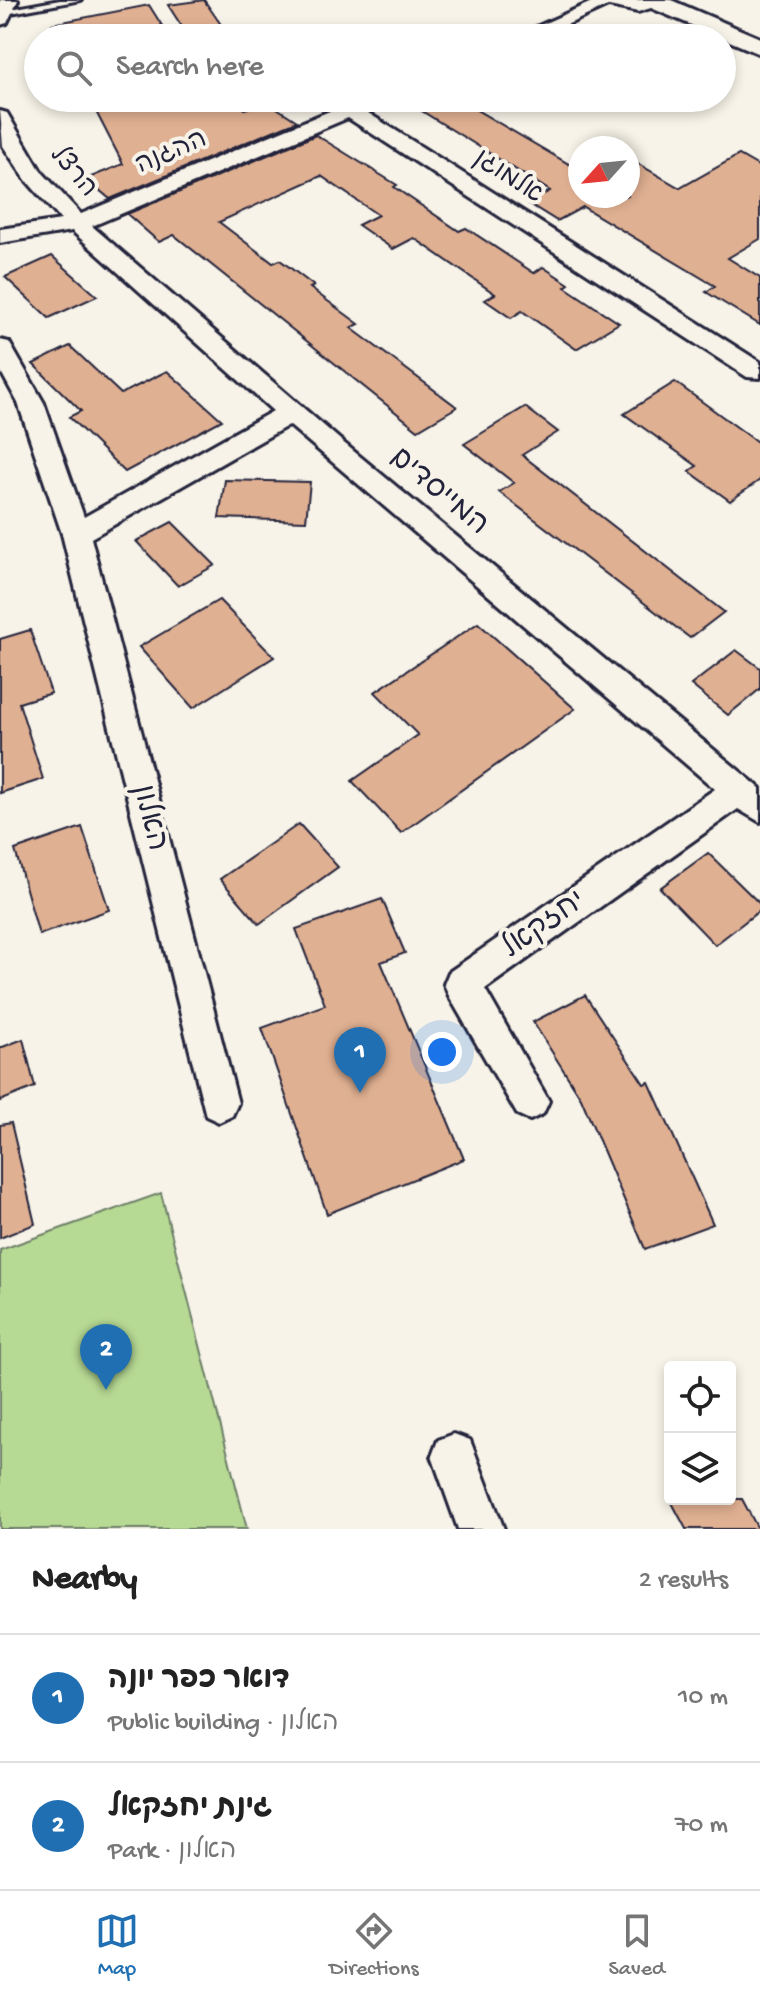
<!DOCTYPE html>
<meta charset="utf-8">
<style>
:root{--surface:#fff;--page:#f6f6f6;--text:#222;--muted:#767676;--line:#e0e0e0;--accent:#1f6fb2}
body{margin:0;font-family:"Gochi Hand","Playpen Sans Hebrew",sans-serif;background:var(--page);color:var(--text)}
.controls{position:absolute;right:24px;bottom:24px;display:grid;overflow:hidden;border-radius:8px;box-shadow:0 4px 12px #0003}
.controls button{width:72px;height:72px;display:grid;place-items:center;padding:0;border:0;border-bottom:2px solid var(--line);background:var(--surface);color:var(--text);font:40px sans-serif}
.compass{position:absolute;left:568px;top:136px;width:72px;height:72px;border-radius:50%;background:var(--surface);box-shadow:0 4px 12px #0003;rotate:243deg}
.you{position:absolute;left:442px;top:1052px;width:28px;height:28px;margin:-20px;border:6px solid #fff;border-radius:50%;background:#1a73e8;box-shadow:0 0 0 12px #1a73e833}
.badge{display:grid;place-items:center;width:52px;height:52px;border-radius:50%;background:var(--accent);color:#fff;font-size:26px;font-weight:700}
.pin{position:absolute;translate:-50% -66px;filter:drop-shadow(0 2px 4px #0008)}
.pin::after{content:'';position:absolute;top:42px;width:28px;height:24px;background:inherit;clip-path:polygon(0 0,100% 0,50% 100%)}
.list{margin:0;padding:0;list-style:none}
h2{display:flex;justify-content:space-between;align-items:center;height:104px;margin:0;padding:0 32px;font-size:34px}
h2 small{font-size:26px;font-weight:400;color:var(--muted)}
.list li{display:grid;grid-template-columns:52px 1fr auto;gap:24px;align-items:center;box-sizing:border-box;height:128px;padding:0 32px;border-top:2px solid var(--line)}
.list b{display:block;font-size:30px;white-space:nowrap}
.list p{margin:0;font-size:26px;white-space:nowrap;color:var(--muted)}
.list em{font-size:26px;font-style:normal;color:var(--muted)}
.icon{flex:none;width:44px;height:44px;fill:none;stroke:currentColor;stroke-width:2;stroke-linecap:round;stroke-linejoin:round}
.map{position:relative;flex:none;width:760px;height:1529px;overflow:hidden}
.search{position:absolute;background:var(--surface);box-shadow:0 4px 12px #0003;left:24px;right:24px;top:24px;height:88px;display:flex;align-items:center;gap:20px;box-sizing:border-box;padding:0 28px;border-radius:44px;color:var(--muted);font-size:30px}
.sheet{height:360px;background:var(--surface)}
nav{display:flex;justify-content:space-around;align-items:center;box-sizing:border-box;height:112px;border-top:2px solid var(--line);background:var(--surface);font-size:22px;color:var(--muted)}
nav a{display:grid;justify-items:center;gap:4px}
nav .on{color:var(--accent)}
.map>svg:first-child{display:block}
.green{fill:#b6d993;stroke:#6c7e67;stroke-width:2}
.building{fill:#e0b092;stroke:#22223b;stroke-width:2}
.lines{fill:none;stroke-linecap:round;stroke-linejoin:round}
.service-casing{stroke:#22223b;stroke-width:6}
.minor-casing{stroke:#22223b;stroke-width:6}
.tertiary-casing{stroke:#22223b;stroke-width:6}
.service{fill:#f7f3e8;fill-rule:evenodd}
.minor{fill:#f7f3e8;fill-rule:evenodd}
.tertiary{fill:#f7f3e8;fill-rule:evenodd}
.labels{text-anchor:middle;dominant-baseline:central;stroke-width:8;stroke-linejoin:round;paint-order:stroke}
.far-street-label{font-size:26px;fill:#22223b;stroke:#f7f3e8}
.street-label{font-size:30px;fill:#22223b;stroke:#f7f3e8}
</style>
<div class="map">
<svg width="760" height="1529" viewBox="0 0 760 1529">
<rect width="100%" height="100%" fill="#f7f3e8"/>
<filter id="ink" filterUnits="userSpaceOnUse"><feTurbulence type="fractalNoise" baseFrequency=".0125" numOctaves="2"/><feDisplacementMap in="SourceGraphic" scale="16" xChannelSelector="R" yChannelSelector="G"/><feConvolveMatrix kernelMatrix="1 2 1 2 8 2 1 2 1" color-interpolation-filters="sRGB"/></filter>
<g filter="url(#ink)">
<!-- green -->
<path class="green" d="M161,1193L247,1529H0V1250Z"/>
<!-- building -->
<g class="building">
<path d="M204,0L222,26L186,33L168,5Z"/>
<path d="M149,5L166,32L134,38H53L52,24Z"/>
<path d="M89,98H235L245,109L266,101L297,121L110,199L86,179L123,164Z"/>
<path d="M401,98H456L574,167L580,164V196H628V158L680,188L739,155L760,167V239L728,258L760,278V325L706,292L715,286L583,207L557,221L528,203L550,191Z"/>
<path d="M316,135L397,185L394,187L459,231L466,228L534,273L543,267L569,284L565,287L619,323L576,349L522,311L511,318L485,300L495,294L414,238L393,249L358,225L378,215L321,176L219,222L273,263L280,260L314,286L310,288L359,324L351,328L457,407L418,430L174,235L159,242L127,214Z"/>
<path d="M52,256L97,296L49,318L5,277Z"/>
<path d="M70,346L121,394L167,371L222,420L125,472L69,417L81,411L33,364Z"/>
<path d="M675,382L760,444V480L730,501L689,471L697,466L624,414Z"/>
<path d="M525,407L558,432L522,455L724,612L690,638L499,492L514,483L464,444Z"/>
<path d="M225,480L310,482L306,521L219,518Z"/>
<path d="M172,522L215,565L178,586L136,541Z"/>
<path d="M219,600L274,657L193,708L139,647Z"/>
<path d="M478,623L575,709L401,833L352,781L418,735L375,692Z"/>
<path d="M30,630L51,693L19,703L43,779L0,793V639Z"/>
<path d="M736,650L760,668V689L728,715L691,685Z"/>
<path d="M299,824L338,867L259,924L220,879Z"/>
<path d="M82,827L109,910L39,935L15,850Z"/>
<path d="M708,853L760,904V910L715,945L660,888Z"/>
<path d="M382,899L405,953L381,962L464,1159L327,1214L262,1028L325,1005L296,929Z"/>
<path d="M585,995L644,1084L649,1082L713,1224L645,1249L581,1098L533,1022Z"/>
<path d="M23,1039L35,1087L0,1101V1048Z"/>
<path d="M11,1123L35,1224L0,1238V1125Z"/>
<path d="M670,1499H742L758,1529H686Z"/>
</g>
<g class="lines">
<defs>
<path id="service" d="M60,0H81L0,15V11Z"/>
<g id="minor">
<path d="M0,0H18L7,23L0,25Z"/>
<path d="M596,0H621L538,38H512Z"/>
<path d="M361,98H388L365,111L760,362V378L747,377L348,118L92,226L345,444L760,788V822L738,809L485,989L549,1101L543,1114L530,1120L517,1114L449,996L444,984L449,972L715,789L289,425L91,538L238,1103L232,1116L219,1122L206,1116L62,534L18,403L0,370V340L9,342L44,403L84,517L273,411L72,231L0,243V229L61,220L26,180L3,146L0,111L7,113L41,171L81,214Z"/>
<path d="M454,1434L470,1440L504,1529H458L432,1456L438,1440Z"/>
</g>
<path id="tertiary" d="M600,0H671L760,38V54L651,8L638,12L604,5Z"/>
</defs>
<!-- service casing -->
<use href="#service" class="service-casing"/>
<!-- minor casing -->
<use href="#minor" class="minor-casing"/>
<!-- tertiary casing -->
<use href="#tertiary" class="tertiary-casing"/>
<!-- service -->
<use href="#service" class="service"/>
<!-- minor -->
<use href="#minor" class="minor"/>
<!-- tertiary -->
<use href="#tertiary" class="tertiary"/>
</g>
</g>
<g class="labels">
<!-- far-street labels -->
<g class="far-street-label">
<text transform="translate(172 154) rotate(-23)">ההגנה</text>
<text transform="translate(72 173) rotate(50)">הרצל</text>
<text transform="translate(507 178) rotate(33)">אלמוגן</text>
</g>
<!-- street labels -->
<g class="street-label">
<text transform="translate(438 493) rotate(40)">המייסדים</text>
<text transform="translate(148 818) rotate(76)">האלון</text>
<text transform="translate(545 926) rotate(-35)">יחזקאל</text>
</g>
</g>
</svg>
<div class="controls">
<button><svg class="icon" aria-label="locate" viewBox="0 0 24 24"><circle cx="12" cy="12" r="6"/><path d="M12 2v4M12 18v4M2 12h4M18 12h4"/></svg></button>
<button><svg class="icon" aria-label="layers" viewBox="0 0 24 24"><path d="M12 4l9 5-9 5-9-5zM3 14l9 5 9-5"/></svg></button>
</div>
<svg class="compass" viewBox="-18 -18 36 36"><path d="M0-13l5 13h-10z" fill="#e53935"/><path d="M0 13l5-13h-10z" fill="#767676"/></svg>
<div class="you"></div>
<div class="pin badge" style="left:360px;top:1093px">1</div>
<div class="pin badge" style="left:106px;top:1390px">2</div>
<div class="search"><svg class="icon" aria-label="search" viewBox="0 0 24 24"><circle cx="10" cy="10" r="6"/><path d="M15 15l6 6"/></svg>Search here</div>
</div>
<section class="sheet">
<h2>Nearby<small>2 results</small></h2>
<ul class="list">
<li><span class="badge">1</span><div><b>דואר כפר יונה</b><p>Public building · האלון</p></div><em>10 m</em></li>
<li><span class="badge">2</span><div><b>גינת יחזקאל</b><p>Park · האלון</p></div><em>70 m</em></li>
</ul>
</section>
<nav>
<a class="on"><svg class="icon" aria-label="map" viewBox="0 0 24 24"><path d="M3 6l6-2 6 2 6-2v14l-6 2-6-2-6 2zM9 4v14M15 6v14"/></svg>Map</a>
<a><svg class="icon" aria-label="directions" viewBox="0 0 24 24"><path d="M12 3l9 9-9 9-9-9zM9 14v-3h6M13 9l2 2-2 2"/></svg>Directions</a>
<a><svg class="icon" aria-label="saved" viewBox="0 0 24 24"><path d="M7 4h10v16l-5-4-5 4z"/></svg>Saved</a>
</nav>
